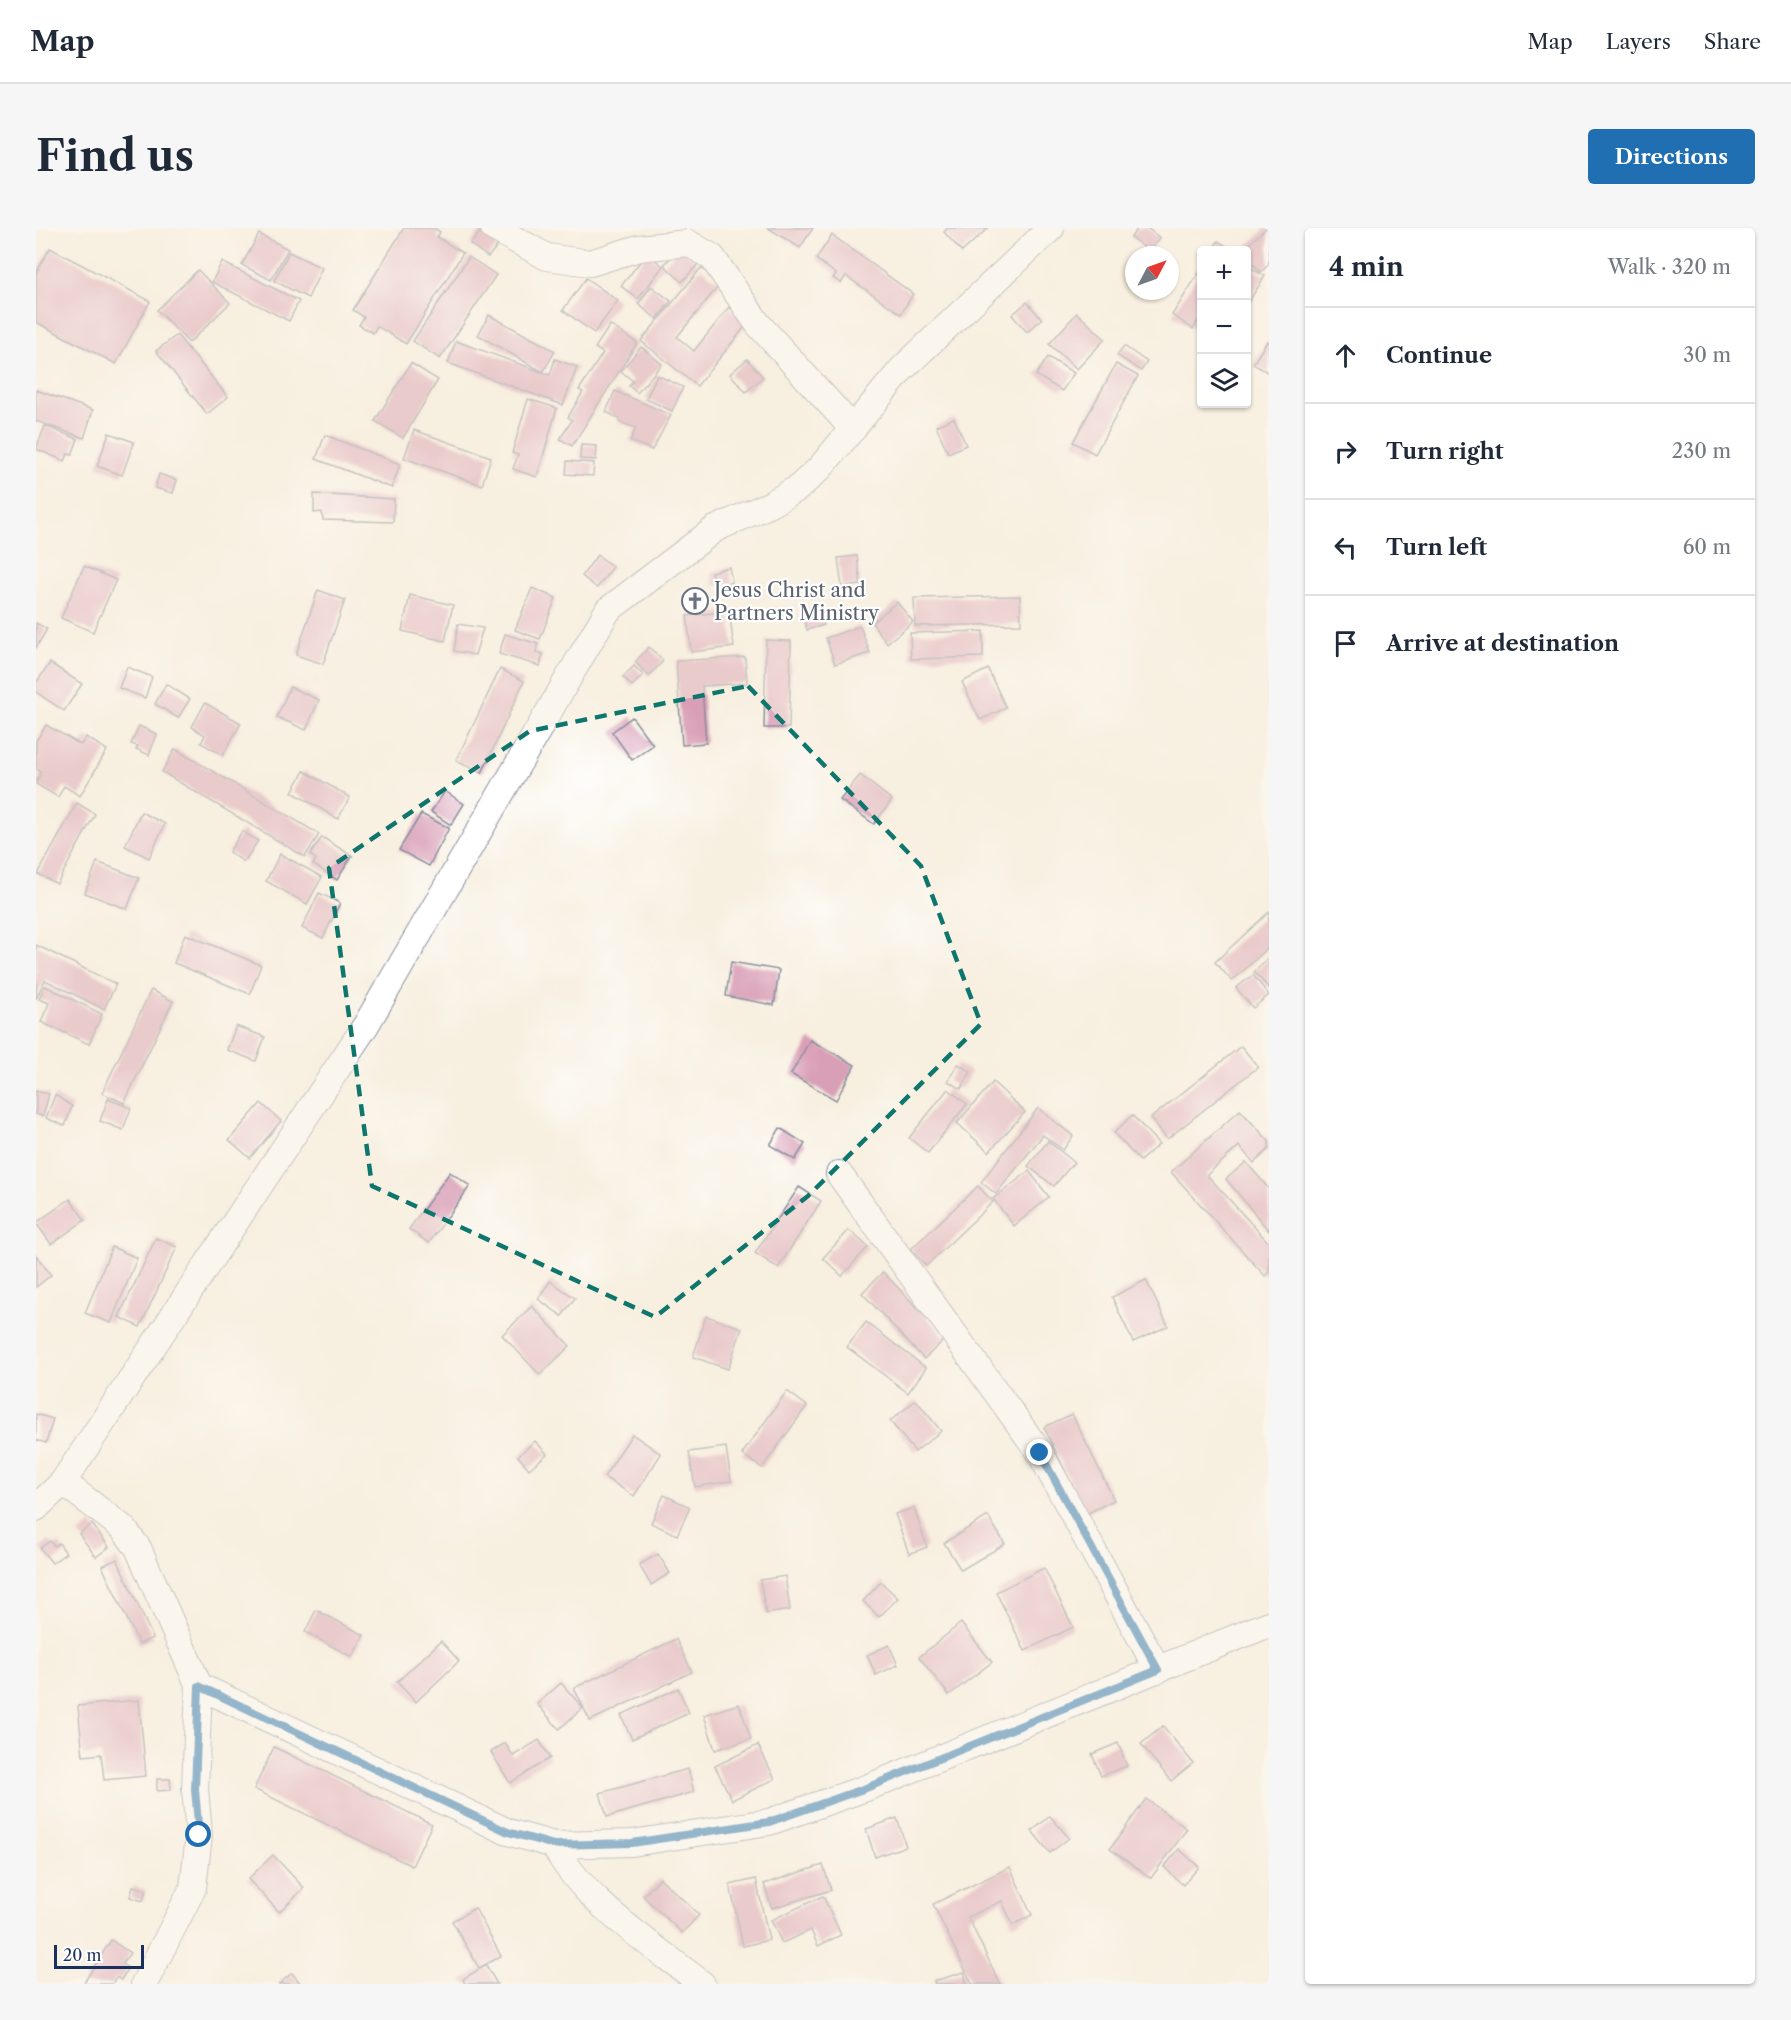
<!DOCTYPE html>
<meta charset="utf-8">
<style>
:root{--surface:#fff;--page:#f6f6f7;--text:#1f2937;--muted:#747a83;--line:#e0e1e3;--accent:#1f6fb2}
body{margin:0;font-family:"Libre Caslon Text",serif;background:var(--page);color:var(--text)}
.controls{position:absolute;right:18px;top:18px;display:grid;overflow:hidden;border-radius:6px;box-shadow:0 2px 4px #0004}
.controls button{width:54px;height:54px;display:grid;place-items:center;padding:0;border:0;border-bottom:2px solid var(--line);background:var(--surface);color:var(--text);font:30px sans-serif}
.compass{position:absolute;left:1089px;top:18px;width:54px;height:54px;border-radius:50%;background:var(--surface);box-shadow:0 2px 4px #0004;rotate:49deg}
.scale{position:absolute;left:18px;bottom:15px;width:90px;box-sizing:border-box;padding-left:6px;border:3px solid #1b2f5e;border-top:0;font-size:16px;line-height:21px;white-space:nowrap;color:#1b2f5e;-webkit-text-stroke:4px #fff;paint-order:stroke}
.stop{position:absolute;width:18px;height:18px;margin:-14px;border:4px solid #1f6fb2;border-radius:50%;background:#fff}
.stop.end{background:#1f6fb2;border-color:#fff;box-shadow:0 2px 6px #0008}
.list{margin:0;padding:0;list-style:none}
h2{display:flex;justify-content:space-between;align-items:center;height:78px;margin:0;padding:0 24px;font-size:26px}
h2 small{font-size:20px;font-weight:400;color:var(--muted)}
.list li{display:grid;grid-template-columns:39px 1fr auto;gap:18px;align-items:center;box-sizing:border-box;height:96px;padding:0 24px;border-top:2px solid var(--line)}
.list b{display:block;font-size:22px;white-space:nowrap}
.list em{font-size:20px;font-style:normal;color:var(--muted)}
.icon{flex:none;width:33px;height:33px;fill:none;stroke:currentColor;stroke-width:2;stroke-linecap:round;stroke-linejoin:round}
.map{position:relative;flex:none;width:1233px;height:1756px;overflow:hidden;border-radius:6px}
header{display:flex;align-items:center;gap:36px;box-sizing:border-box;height:84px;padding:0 30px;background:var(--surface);border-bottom:2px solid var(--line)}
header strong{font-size:28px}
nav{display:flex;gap:33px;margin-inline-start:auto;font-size:21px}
.intro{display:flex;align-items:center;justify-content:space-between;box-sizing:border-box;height:144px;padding:0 36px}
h1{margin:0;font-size:42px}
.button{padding:15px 27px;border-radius:6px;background:var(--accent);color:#fff;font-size:21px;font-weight:700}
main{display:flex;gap:36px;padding:0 36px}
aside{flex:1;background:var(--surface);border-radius:6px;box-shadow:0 2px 4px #0004}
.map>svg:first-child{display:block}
.building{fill:#d99fb6}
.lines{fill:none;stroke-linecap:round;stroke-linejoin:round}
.street-casing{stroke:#898f9e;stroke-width:28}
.street{stroke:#fff;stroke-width:26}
.route{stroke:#1f6fb2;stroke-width:8}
.marked{fill:none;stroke:#0f766e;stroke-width:4.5;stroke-dasharray:12 8;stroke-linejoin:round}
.labels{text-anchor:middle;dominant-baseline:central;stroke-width:4.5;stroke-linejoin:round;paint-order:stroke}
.worship-label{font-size:20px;fill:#5b616d;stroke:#fff;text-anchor:start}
</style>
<header>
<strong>Map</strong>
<nav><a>Map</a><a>Layers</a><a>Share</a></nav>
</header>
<div class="intro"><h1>Find us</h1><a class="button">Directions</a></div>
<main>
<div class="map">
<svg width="1233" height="1756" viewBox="0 0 1233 1756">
<rect width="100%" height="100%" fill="#fff"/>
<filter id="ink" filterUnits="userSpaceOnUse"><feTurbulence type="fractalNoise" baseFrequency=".0167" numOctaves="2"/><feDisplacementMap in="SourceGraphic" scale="12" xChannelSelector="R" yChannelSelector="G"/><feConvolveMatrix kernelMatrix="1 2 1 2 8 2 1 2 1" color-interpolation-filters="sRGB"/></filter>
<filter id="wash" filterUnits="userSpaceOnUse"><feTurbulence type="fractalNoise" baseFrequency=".008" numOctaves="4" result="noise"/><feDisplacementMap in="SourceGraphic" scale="24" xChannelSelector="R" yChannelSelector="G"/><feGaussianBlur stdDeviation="1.35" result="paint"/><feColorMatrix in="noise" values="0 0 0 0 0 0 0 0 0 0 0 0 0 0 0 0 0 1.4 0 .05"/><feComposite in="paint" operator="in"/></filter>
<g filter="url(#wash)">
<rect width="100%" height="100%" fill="#f7efdf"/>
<g id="blocks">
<!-- building -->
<g class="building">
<path d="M368,0H398L404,4L401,9L427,25L370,116L341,98L337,105L323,97L328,89L317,82Z"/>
<path d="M732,0H777L764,20Z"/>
<path d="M912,0H952L926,24L908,4Z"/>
<path d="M1102,0H1111L1124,10L1113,23L1095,9Z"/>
<path d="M1230,0H1233V36L1225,44L1210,29V22H1207Z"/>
<path d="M446,2L463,16L452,29L434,16Z"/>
<path d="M223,6L252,21L235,52L206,37Z"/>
<path d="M796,7L877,66L865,86L810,48L805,55L797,50L800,46L780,31Z"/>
<path d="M1182,13L1197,22H1176Z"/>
<path d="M644,19L662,36L646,54L628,37Z"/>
<path d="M14,20L114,73L80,136L0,94V45Z"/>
<path d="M253,24L286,40L272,70L238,53Z"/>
<path d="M611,25L627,38L602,71L585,58Z"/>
<path d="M433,29L460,47L404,131L377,113Z"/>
<path d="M186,34L263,73L253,93L176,54Z"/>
<path d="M1210,37L1229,48L1210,78Z"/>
<path d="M665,40L685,55L641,109L658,123L693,79L712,95L661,158L605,113Z"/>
<path d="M1166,40V87L1157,101L1136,87Z"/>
<path d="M162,42L194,75L153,115L121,82Z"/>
<path d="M550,50L582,73L558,105L527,82Z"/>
<path d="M615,58L635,73L621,91L602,76Z"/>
<path d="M991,74L1006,91L991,104L976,87Z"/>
<path d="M1041,85L1069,111L1041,141L1013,116Z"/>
<path d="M453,87L519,123L507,144L442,107Z"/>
<path d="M574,97L601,115L536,218L524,211L536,192L532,189L547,164L543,162L567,125L559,120Z"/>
<path d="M141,107L192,169L171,186L120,123Z"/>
<path d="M420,113L514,147L519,131L541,139L527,177L412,135Z"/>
<path d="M1231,113L1233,114V145L1217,136Z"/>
<path d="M1088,118L1111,134L1105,143L1081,127Z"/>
<path d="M605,119L626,136L601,165L593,158L597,153L585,143Z"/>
<path d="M1012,129L1038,145L1026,163L1000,147Z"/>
<path d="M711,131L727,149L710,164L694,146Z"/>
<path d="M375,135L402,152L367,210L339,193Z"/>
<path d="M1080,136L1102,148L1059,226L1037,214Z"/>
<path d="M621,147L647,159L636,183L610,171Z"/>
<path d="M0,162L57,182L48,210L0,193Z"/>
<path d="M579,163L635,187L616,222L594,213L600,200L583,194L584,191L570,184Z"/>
<path d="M492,171L521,180L501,249L477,241L482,227L476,225Z"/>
<path d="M918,190L930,217L912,225L900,198Z"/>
<path d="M9,198L42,211L36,227L32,226L29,233L0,221Z"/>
<path d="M378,202L455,229L446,257L368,230Z"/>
<path d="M73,205L98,214L86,247L61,238Z"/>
<path d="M289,207L364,236L356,260L280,231Z"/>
<path d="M545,217L561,218L560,232L544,231Z"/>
<path d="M531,233L558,235L557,248L530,246Z"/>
<path d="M123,246L141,252L137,265L119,260Z"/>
<path d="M278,266L358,271L357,294L287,292L286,284L278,285Z"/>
<path d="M561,327L577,339L561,360L546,348Z"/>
<path d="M821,328L825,357L806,359L802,330Z"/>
<path d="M48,338L80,352L57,404L25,390Z"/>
<path d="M693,339L696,354L678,358L675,344Z"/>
<path d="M496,360L520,370L504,411L479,402Z"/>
<path d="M282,362L309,372L287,436L260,427Z"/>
<path d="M374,367L417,377L409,413L366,403Z"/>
<path d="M984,368L985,396L879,398L878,370Z"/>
<path d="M861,374L877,394L851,415L836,395Z"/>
<path d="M693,383L698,419L655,424L651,388Z"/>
<path d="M784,386L788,397L771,402L768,392Z"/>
<path d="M0,395L11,401L0,420Z"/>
<path d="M422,396L447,400L439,427L418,423Z"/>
<path d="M824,398L834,425L799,436L790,410Z"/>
<path d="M947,403V429L875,431L874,405Z"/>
<path d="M469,406L502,416L500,424L507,426L504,438L463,426Z"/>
<path d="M730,412L755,413L753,500H728Z"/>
<path d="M613,419L627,433L613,448L599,434Z"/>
<path d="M709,429L711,455L666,458L670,515L646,517L640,433Z"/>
<path d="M14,435L46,456L28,483L0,464V455Z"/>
<path d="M598,438L607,447L596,458L587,449Z"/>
<path d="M91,439L116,449L109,470L83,460Z"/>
<path d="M464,441L488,453L446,545L420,533Z"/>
<path d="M952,441L970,480L944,492L926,454Z"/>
<path d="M130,456L154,471L142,490L119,476Z"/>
<path d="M254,459L283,472L270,502L241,489Z"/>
<path d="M169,475L205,495L187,527L165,515L169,507L156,499Z"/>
<path d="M596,489L617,517L596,532L576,504Z"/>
<path d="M10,497L45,517L50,509L71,522L44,568L28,558L22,569L0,556L5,544L0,541V513Z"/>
<path d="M103,498L121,506L113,527L100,521L102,518L95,516Z"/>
<path d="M139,521L283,606L269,629L126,544Z"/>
<path d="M268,543L314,569L302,591L256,564Z"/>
<path d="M824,547L856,572L838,596L804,572Z"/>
<path d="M409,563L428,576L415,597L395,584Z"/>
<path d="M41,575L59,586L21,656L2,646Z"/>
<path d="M105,584L129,596L113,630L89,618Z"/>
<path d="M385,586L413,600L393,638L363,622Z"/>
<path d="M206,603L222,613L208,634L193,624Z"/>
<path d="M286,609L316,628L301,652L277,636L280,631L274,627Z"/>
<path d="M244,626L286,649L271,676L230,653Z"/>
<path d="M61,634L103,650L91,681L49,665Z"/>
<path d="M283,665L304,675L287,710L266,700Z"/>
<path d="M1233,684V719L1196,753L1179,734Z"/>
<path d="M149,706L225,737L214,766L138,735Z"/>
<path d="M0,717L80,756L68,781L9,752L0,771Z"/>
<path d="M1233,730V760L1218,744Z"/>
<path d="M695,734L743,742L738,777L690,768Z"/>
<path d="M1217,747L1233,767L1217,780L1200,760Z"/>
<path d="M9,758L66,786L53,816L5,794L13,775L3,771Z"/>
<path d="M115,762L137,773L88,875L66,865Z"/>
<path d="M200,798L229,809L220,833L191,822Z"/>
<path d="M774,812L819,837L800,872L755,846Z"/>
<path d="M1205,818L1222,839L1131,911L1115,890Z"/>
<path d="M922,836L935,844L925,861L912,853Z"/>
<path d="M957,854L989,884L953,924L921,895Z"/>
<path d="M912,861L931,876L892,925L873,910Z"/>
<path d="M0,863L13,866L7,888L0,886Z"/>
<path d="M19,867L36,878L29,898L10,890Z"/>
<path d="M72,871L95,880L87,902L64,893Z"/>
<path d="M225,875L245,893L214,930L193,912Z"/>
<path d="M1002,880L1037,908L1027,922L1007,907L960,966L945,954Z"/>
<path d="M1204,882L1233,913V921L1218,935L1203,918L1171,947L1233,1015V1044L1229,1048L1135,944Z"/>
<path d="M1096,887L1123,916L1104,933L1078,905Z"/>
<path d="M744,900L769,916L759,932L734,917Z"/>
<path d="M1012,913L1038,934L1018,958L992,938Z"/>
<path d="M1210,934L1233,961V1003L1190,951Z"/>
<path d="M993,943L1013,969L978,998L957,971Z"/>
<path d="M414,944L434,958L393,1015L373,1001Z"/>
<path d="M942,958L957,974L890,1038L875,1021Z"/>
<path d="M763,959L785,973L742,1040L719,1025Z"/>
<path d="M34,971L49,992L15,1016L0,995Z"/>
<path d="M813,1002L832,1019L806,1048L787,1030Z"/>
<path d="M120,1010L141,1019L104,1099L83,1089Z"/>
<path d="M76,1019L101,1030L75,1095L49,1085Z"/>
<path d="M0,1027L15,1047L0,1059Z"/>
<path d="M847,1044L910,1110L888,1131L826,1065Z"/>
<path d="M1110,1052L1132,1098L1097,1114L1076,1069Z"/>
<path d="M514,1053L539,1070L526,1088L502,1071Z"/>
<path d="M496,1078L534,1118L504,1147L466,1107Z"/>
<path d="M670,1088L706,1100L692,1141L657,1129Z"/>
<path d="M830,1094L890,1140L872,1165L811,1119Z"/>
<path d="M751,1163L771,1178L726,1240L706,1226Z"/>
<path d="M880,1172L905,1203L879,1224L854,1193Z"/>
<path d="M0,1186L17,1191L10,1215L0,1212Z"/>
<path d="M1036,1186L1078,1272L1050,1286L1008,1199Z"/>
<path d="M596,1206L625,1226L598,1268L568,1249Z"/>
<path d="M499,1213L511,1226L493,1241L482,1228Z"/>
<path d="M690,1219L695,1253L659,1259L653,1224Z"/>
<path d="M628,1267L654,1279L641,1307L615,1295Z"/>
<path d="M878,1280L891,1319L873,1326L859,1286Z"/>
<path d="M952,1288L969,1316L925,1342L908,1315Z"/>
<path d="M56,1296L73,1319L60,1329L43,1306Z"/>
<path d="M14,1313L18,1318L23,1315L30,1325L16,1335L4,1320Z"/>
<path d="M622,1326L634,1345L615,1357L603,1337Z"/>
<path d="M81,1331L117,1410L103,1416L66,1338Z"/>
<path d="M1008,1340L1037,1399L989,1423L960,1364Z"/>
<path d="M749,1348L754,1382L730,1386L724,1352Z"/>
<path d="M845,1354L862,1370L843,1389L827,1373Z"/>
<path d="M280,1382L328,1407L316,1429L269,1404Z"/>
<path d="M925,1395L956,1434L913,1467L883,1429Z"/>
<path d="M640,1411L656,1444L554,1493L538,1460Z"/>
<path d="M405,1413L423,1433L380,1474L361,1454Z"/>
<path d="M853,1417L862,1437L840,1447L831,1427Z"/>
<path d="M525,1455L547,1480L523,1501L501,1476Z"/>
<path d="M642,1460L653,1485L596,1511L585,1487Z"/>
<path d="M103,1472L110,1548L68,1552L65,1526L47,1528L42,1478Z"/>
<path d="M703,1476L715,1511L679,1522L668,1487Z"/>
<path d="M1127,1498L1157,1535L1135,1553L1105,1516Z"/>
<path d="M503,1512L514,1530L474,1555L455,1524L469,1515L477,1528Z"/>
<path d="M1082,1515L1091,1538L1065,1548L1056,1526Z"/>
<path d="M722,1517L739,1551L696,1572L679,1538Z"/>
<path d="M238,1519L396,1596L376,1638L218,1561Z"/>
<path d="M652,1541L658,1564L571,1589L564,1565Z"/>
<path d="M121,1551H134L135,1562L121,1563Z"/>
<path d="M1110,1571L1151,1601L1115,1650L1074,1621Z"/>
<path d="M1014,1588L1033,1610L1014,1625L996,1603Z"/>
<path d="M861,1590L870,1618L839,1629L830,1601Z"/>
<path d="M1143,1621L1163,1639L1147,1657L1128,1639Z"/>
<path d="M237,1627L268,1660L243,1684L212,1651Z"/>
<path d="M787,1637L795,1662L736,1680L728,1656Z"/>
<path d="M974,1639L996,1687L977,1697L966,1673L932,1689L964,1756H936L897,1676Z"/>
<path d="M624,1650L663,1687L646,1705L607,1668Z"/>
<path d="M720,1651L733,1712L707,1718L694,1657Z"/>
<path d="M97,1658L110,1662L107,1673L94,1669Z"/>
<path d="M787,1668L805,1707L782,1718L775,1702L746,1715L735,1692Z"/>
<path d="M439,1680L465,1728L443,1740L416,1693Z"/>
<path d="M75,1712L94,1725L86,1736L92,1740L85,1752L80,1749L76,1756H47Z"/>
<path d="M450,1737L461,1756H429L427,1751Z"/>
<path d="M928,1744L931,1756H899L898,1753Z"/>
<path d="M256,1745L265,1756H243Z"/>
</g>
</g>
</g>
<g filter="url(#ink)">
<use href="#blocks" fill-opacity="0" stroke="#898f9e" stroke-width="1.5"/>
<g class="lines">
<defs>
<g id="street">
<path d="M458,0L511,29L554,35L603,20L652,15L676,29L722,96L817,201"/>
<path d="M803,946L1004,1225L1122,1442"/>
<path d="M27,1254L330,797L572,382L679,301L735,276L762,260L784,240L866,141L1015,0"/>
<path d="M0,1280L27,1254L87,1300L102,1320L163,1458L159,1561L163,1607L157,1660L108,1756"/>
<path d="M163,1458L472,1604L518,1617L596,1615L733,1594L830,1560L1233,1396"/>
<path d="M518,1617C547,1674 616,1716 666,1756"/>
</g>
</defs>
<!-- street casing -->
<use href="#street" class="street-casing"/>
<!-- street -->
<use href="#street" class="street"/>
</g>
</g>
<g class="lines" filter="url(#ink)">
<!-- route -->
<path class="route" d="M163,1607L159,1561L163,1458L472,1604L518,1617L596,1615L733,1594L830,1560L1122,1442L1004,1225"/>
</g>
<!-- marked area -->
<path d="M0 0H1233V1756H0ZM712,458L885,638L945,796L772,968L619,1089L336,958L293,640L494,503Z" fill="#f7efdf" fill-opacity=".55" fill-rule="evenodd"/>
<path class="marked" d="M712,458L885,638L945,796L772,968L619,1089L336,958L293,640L494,503Z"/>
<!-- icons -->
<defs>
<symbol id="church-ring" viewBox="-11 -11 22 22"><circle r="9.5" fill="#fff" stroke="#6b7280" stroke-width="1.5"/><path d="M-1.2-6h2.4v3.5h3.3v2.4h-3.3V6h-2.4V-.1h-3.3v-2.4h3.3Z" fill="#6b7280"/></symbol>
</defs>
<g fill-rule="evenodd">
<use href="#church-ring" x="644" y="358" width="30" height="30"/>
</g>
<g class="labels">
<!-- worship labels -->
<g class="worship-label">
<text x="678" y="362">Jesus Christ and<tspan x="678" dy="23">Partners Ministry</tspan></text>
</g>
</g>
</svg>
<div class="controls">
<button>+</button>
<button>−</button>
<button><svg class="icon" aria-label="layers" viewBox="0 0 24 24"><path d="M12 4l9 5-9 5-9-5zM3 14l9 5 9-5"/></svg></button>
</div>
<svg class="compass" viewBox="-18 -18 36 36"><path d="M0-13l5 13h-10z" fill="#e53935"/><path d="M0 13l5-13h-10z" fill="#747a83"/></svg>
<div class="scale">20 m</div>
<div class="stop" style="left:163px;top:1607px"></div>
<div class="stop end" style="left:1004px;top:1225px"></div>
</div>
<aside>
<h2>4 min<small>Walk · 320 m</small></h2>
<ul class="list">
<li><svg class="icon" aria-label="ahead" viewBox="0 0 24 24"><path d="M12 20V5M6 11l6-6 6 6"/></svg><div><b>Continue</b></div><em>30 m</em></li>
<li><svg class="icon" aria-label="right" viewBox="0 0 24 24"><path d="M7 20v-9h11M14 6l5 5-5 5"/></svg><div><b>Turn right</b></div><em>230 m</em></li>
<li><svg class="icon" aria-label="left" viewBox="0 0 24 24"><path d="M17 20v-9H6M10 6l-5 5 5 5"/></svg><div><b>Turn left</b></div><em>60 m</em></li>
<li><svg class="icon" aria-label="arrive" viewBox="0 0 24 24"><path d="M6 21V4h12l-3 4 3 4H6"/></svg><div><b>Arrive at destination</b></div></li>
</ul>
</aside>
</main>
